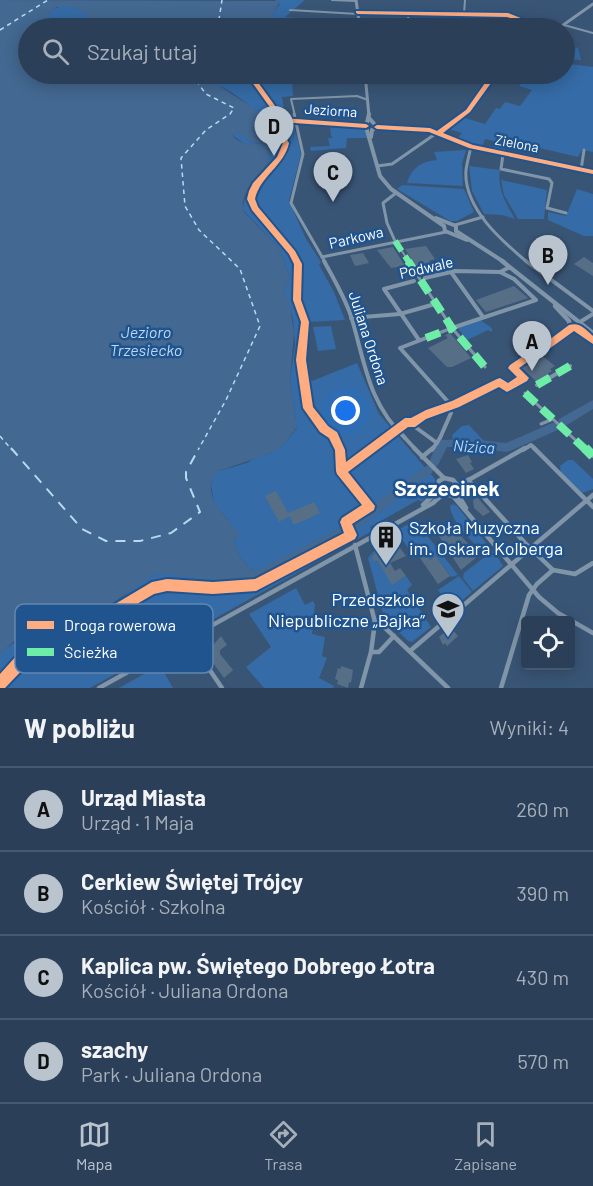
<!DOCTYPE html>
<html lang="pl">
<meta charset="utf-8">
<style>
:root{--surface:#2b4058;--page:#33475e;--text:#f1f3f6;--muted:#a6afba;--line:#47596e;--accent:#bac4cf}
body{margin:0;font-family:Barlow,sans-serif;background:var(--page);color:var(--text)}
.controls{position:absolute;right:18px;bottom:18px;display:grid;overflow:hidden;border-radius:6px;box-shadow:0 3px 15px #0003}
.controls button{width:54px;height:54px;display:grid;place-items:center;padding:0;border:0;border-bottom:2px solid var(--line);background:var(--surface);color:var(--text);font:30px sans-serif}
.you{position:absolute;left:346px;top:411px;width:21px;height:21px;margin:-15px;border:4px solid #fff;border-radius:50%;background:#1a73e8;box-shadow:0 0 0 9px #1a73e833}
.badge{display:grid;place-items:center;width:39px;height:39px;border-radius:50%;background:var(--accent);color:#111;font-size:20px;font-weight:700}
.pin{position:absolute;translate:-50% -50px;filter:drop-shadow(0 2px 3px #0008)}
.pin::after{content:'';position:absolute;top:32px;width:21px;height:18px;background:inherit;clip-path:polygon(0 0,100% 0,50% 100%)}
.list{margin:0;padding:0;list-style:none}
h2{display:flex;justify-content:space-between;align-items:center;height:78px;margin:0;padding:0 24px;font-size:26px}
h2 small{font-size:20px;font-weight:400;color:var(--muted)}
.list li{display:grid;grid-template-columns:39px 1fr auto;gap:18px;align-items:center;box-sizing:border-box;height:84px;padding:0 24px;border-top:2px solid var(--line)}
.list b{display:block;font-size:22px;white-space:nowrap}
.list p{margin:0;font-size:20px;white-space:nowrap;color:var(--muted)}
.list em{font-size:20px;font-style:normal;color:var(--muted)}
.icon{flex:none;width:33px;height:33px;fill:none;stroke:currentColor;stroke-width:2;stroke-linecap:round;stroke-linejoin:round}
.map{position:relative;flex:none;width:593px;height:688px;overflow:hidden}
.search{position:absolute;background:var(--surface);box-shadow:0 3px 15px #0003;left:18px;right:18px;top:18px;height:66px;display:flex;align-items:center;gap:15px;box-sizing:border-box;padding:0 21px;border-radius:33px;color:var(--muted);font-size:22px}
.sheet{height:414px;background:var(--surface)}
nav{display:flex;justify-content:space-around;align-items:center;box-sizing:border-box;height:84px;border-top:2px solid var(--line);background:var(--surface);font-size:16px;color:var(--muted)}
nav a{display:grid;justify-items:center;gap:3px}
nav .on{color:var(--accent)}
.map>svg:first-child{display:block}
.green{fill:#356ba6}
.water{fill:#436891}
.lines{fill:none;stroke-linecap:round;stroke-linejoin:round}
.canal{stroke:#436891;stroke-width:4.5}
.river{fill:#436891;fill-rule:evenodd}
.ferry-far1{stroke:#bcd7f4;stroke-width:1.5;stroke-dasharray:4.5 4;stroke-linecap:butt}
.ferry{stroke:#bcd7f4;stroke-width:2;stroke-dasharray:10 8;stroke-linecap:butt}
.building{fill:#576e87}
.pedestrian-far2{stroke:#8195a9;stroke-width:2}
.pedestrian-far1{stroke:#8195a9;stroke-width:3}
.pedestrian{stroke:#8195a9;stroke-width:4}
.minor-far3{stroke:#8195a9;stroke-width:2}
.minor-far2{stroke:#8195a9;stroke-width:3}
.minor-far1{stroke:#8195a9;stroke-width:4}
.minor{stroke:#8195a9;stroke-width:4.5}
.tertiary-far2{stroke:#8195a9;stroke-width:3}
.tertiary-far1{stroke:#8195a9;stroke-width:4}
.tertiary{stroke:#8195a9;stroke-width:4.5}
.quiet-far2{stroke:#6deda7;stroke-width:6;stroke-dasharray:12 6;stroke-linecap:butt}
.quiet-far1{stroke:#6deda7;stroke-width:8;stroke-dasharray:15 8;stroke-linecap:butt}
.quiet{stroke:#6deda7;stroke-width:10;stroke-dasharray:20 10;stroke-linecap:butt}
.cycleway-casing{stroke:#20548f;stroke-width:4}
.cycleway{fill:#ffac80;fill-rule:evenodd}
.labels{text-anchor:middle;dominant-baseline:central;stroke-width:5;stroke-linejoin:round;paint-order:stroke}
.far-street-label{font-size:14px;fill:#fff;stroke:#20548f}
.street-label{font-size:15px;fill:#fff;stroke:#20548f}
.water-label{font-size:16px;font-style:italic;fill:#bcd7f4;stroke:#20548f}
.near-poi-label{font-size:18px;fill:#fff;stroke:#20548f;text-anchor:start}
.district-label{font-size:21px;font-weight:bold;fill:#fff;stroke:#20548f}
.key{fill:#20548f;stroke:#6387b1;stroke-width:1.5}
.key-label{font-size:16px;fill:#fff}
</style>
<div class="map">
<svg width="593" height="688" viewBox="0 0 593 688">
<rect width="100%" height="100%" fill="#395576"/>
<!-- green -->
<g class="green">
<path d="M275,0H305L285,17L298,18V22H303V28H254C272,21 269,17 280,4Z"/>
<path d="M62,6L75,7L87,13L88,18L83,27H46L44,20L53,9Z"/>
<path d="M578,47L581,60L570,59V64L593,67V152L582,150L578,157L510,141L503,152L492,150L494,141L485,139L482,148L456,140L462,133L449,129L465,118L485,124L496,108L500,109L505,102L520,106L532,90L519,86L524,79L520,77L522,74H564L565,55Z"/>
<path d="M209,74H282L286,77L285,79L292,78L293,96L282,97L284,110L288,111L293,122L301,154L289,201L306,239L321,262L319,265L334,292L345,320L309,322C311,344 301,361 312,381L357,363L379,414L435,479V488L422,502L418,500L370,527L372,531L90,688H0V654C28,626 70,626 104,609C124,599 143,576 162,572L254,571C242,563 238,554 234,540L239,534L214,503L211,485L213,476L219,471L247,463L257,456L271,453L285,443L297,428L290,379L295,345L293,319L284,290L290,278L279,248L243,210C243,187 266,174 271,154L268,148L246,145L232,135L235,132L240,133L251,142L272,148L275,147C278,123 237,94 220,86L217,87Z"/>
<path d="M330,125L361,127L366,131L367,138H347L346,148L311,151L310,147L330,146L328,138H333L331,136Z"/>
<path d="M466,150L462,164L463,186L407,183C411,168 422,161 437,160L434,152Z"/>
<path d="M469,166L500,170C497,189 506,203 515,219L502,215L484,214L472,191Z"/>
<path d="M501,180L547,190L544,219H518L504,195Z"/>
<path d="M402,185L464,189L474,212L457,221H450L397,189Z"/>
<path d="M577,189L593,194V236H584L548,220V212L566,216Z"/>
<path d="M480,320L492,328V332L488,330L467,340L457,327Z"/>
<path d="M331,326L336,349L318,351L313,327Z"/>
<path d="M469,425L484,441L480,443L453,441L452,435L462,426Z"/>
<path d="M568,460H573L593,479V489L582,493L561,473L560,466Z"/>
<path d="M453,504L457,506L494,553C479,555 450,520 450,506Z"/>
<path d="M415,520L417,523L415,526L424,538L426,534L458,575L451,577L436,556L430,560L424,552L415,557L396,531Z"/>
<path d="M375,550L377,553L372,555L376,562L378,561L395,583L406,576L412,585L407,590L431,627L412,642L408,641L384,617L368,558Z"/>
<path d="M487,555H496L503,566L473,591L463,578L464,573Z"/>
<path d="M459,576L472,592L452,609L438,590Z"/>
<path d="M296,588L305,605L313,601L315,605L312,634L325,637L322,656L327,658L319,678L334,686L333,688H264L246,667L271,647L249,614Z"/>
<path d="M160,665L173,688H119Z"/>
</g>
<!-- water -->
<path class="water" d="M0,0L280,1L270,20L254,28H81L88,18L87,14L75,7H56L44,20L45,25L66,28H28V74H220L215,80C221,91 251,103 262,116C268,123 271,133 276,141L274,147L251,142L238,133L232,135C242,149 261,141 271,152C269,173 236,189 244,212L279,248L290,278L284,290L289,300L294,333L290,379L297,427L285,443L276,451L219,471C196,491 227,518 240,534L234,540C238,554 242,563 254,571L253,579H201L164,573L153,575L104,609L34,632L13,642L0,654Z"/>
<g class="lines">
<!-- canal -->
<path class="canal" d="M260,146L269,147"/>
<!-- river -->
<g class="river">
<path d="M593,400V409L567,425H561L560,429L510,451L506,452L470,447H447L438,465L434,467L430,465L429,462L438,442L442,440L470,439L506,443L552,423H558L559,419Z"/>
<path d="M428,465L432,467L433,470L432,473L348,536L269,577L254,581L250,579L248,575L250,571L264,567L340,528Z"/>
</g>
<!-- ferry-far1 -->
<g class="ferry-far1">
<path d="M220,28L218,26L222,0"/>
<path d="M0,30L48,0"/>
<path d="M191,74L206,94L234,108L230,114L206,130L181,158L185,206L199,230L240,269L260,326L226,400L198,450"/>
<path d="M0,436L12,450"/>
</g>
<!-- ferry -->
<path class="ferry" d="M11,448L82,529L106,541H140L171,533L200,512L186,478V472L199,448"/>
</g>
<!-- building -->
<g class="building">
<path d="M426,246L435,259L429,261L431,263L429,264L434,272L421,274L405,249Z"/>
<path d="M393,247L405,266L391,268L377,250Z"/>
<path d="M363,253L369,263L355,266L350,255Z"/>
<path d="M584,257L593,263V276L574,264Z"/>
<path d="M514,286L528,298L486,312L476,300Z"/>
<path d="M450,333L471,358L452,367H447L428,348L448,338L445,335Z"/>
<path d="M540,354L555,366L550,369L552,371L536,381L521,367Z"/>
<path d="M468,455L472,462L470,463L474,469L466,473L456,459Z"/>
<path d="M276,491L288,513L314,502L320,513L296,524H293L290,516L279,522L265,496Z"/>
<path d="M477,497L490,512L483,516L474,508L473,500Z"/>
<path d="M446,525L448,527L452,525L478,556L461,570L437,533Z"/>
<path d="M397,544L406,556L390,563L395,571L400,568L406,576L392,585L378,561H374L372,556L384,546L388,549Z"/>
<path d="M424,552L430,560L436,556L450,576L438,584L418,555Z"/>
<path d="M450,627L458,636L447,646L445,643L443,645L439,637Z"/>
<path d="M221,636L227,645L220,650V654L233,670L224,678L206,653Z"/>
<path d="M341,666L353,670L351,683L349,682L348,688L337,684L338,680L335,679L338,668L341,669Z"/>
</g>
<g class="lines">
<!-- pedestrian-far2 -->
<path class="pedestrian-far2" d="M396,242L409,262"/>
<!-- pedestrian-far1 -->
<g class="pedestrian-far1">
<path d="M408,261L452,328L485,367"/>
<path d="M426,338L452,328"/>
<path d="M517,366L544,346"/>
<path d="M525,393L586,450"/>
<path d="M454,404L488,387"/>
<path d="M541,424L553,419"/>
</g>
<!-- pedestrian -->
<path class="pedestrian" d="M585,448L593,456"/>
<!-- minor-far3 -->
<g class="minor-far3">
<path d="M332,0L356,1"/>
<path d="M290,10L358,14"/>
<path d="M358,12L508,15L543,28"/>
<path d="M407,13L411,28"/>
<path d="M564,25L593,33"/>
<path d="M463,28L465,0"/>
<path d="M295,116L291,99L357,96L368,100"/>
<path d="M462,116L473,105L488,83L486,76"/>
</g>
<!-- minor-far2 -->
<g class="minor-far2">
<path d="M294,114L303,154L291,203L325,262"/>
<path d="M295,121L366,126"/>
<path d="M377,127L430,130L471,147L593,172"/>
<path d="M471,147C469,155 467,163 466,170C463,208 502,241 527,262"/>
<path d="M503,154L501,169L549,179L552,183L547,208L566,213"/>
<path d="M377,166L392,164L464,114"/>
<path d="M581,170L584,150"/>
<path d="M455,225L483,217"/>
<path d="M395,241L387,223L383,203L396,193"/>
<path d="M322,257L446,232"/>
</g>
<!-- minor-far1 -->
<g class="minor-far1">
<path d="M324,261C334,279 344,296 351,316C365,362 368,403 405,438"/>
<path d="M526,261L593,311"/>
<path d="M451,272L483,317"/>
<path d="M425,278L455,271L500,272L508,268"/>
<path d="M414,281L384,289L419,340"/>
<path d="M351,318L400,314L435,304"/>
<path d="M580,322L593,314"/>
<path d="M452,328L536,300L514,279L500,272"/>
<path d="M426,338L400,348L450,404L416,419L411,424L437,443"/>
<path d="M544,346L572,327"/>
<path d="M537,385L570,366"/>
<path d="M395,427L416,450"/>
<path d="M432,450L440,438L451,413"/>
<path d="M523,450L531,445L536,450"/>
</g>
<!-- minor -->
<g class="minor">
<path d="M414,448L444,478"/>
<path d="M534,448L593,507"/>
<path d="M422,457L433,448"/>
<path d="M468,480L525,543L553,570L575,574L593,563"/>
<path d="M439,481L444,478L453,480L458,486L457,493"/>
<path d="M439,481L438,488L441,493L453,496"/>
<path d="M458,486L525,448"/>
<path d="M457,493L466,508"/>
<path d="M453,496L539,597L558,613L593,633"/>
<path d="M423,505L439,490"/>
<path d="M355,545L375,622L371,652L361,688"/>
<path d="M375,622L381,624L448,688"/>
<path d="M188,638L222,688"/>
<path d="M410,651L593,495"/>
<path d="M371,652H379L394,636"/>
<path d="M99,688L433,503L443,494"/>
<path d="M501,688L529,595L537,584L553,570"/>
</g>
<!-- tertiary-far2 -->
<g class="tertiary-far2">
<path d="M356,0L360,28"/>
<path d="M559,28L593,4"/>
<path d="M365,74L369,116"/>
<path d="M459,74L484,77L490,74"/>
</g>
<!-- tertiary-far1 -->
<g class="tertiary-far1">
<path d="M369,114L366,127L380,176L391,189L444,226L445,231L467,240"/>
<path d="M369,118L377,127L372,130L371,137"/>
<path d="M436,218L456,226V231L504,262"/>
</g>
<!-- tertiary -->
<g class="tertiary">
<path d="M502,261L593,333"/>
<path d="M555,306L569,321L570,326L577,329L581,326"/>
<path d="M578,328L593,341"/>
</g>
<!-- quiet-far2 -->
<path class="quiet-far2" d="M395,241L409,262"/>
<!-- quiet-far1 -->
<g class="quiet-far1">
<path d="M408,261L452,328L485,367"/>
<path d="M426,338L452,328"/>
<path d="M537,385L570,366"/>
<path d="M525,393L586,450"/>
</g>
<!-- quiet -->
<path class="quiet" d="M585,448L593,456"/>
<defs>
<g id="cycleway">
<path d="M356,11L508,13L546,28H539L507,17L358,14L356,13Z"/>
<path d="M246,74H252L283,117L282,118L366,124L369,126L366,128L280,122L278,125L289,143C284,166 260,176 255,199L258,207L295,251L302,264L301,300L309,322L306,360L313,407L328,426L337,432L345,450L346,462L405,418H411L426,410L452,401L497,379L500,378L508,383L517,377L508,368L510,365L541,344L545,343L569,325C580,322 585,329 593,336V344L574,331L549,349L545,350L519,368L529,378L527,381L507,392L499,387L459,407L426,419L415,427H408L348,472L375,506L374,510L352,524L357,535L355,539L256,591L213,594L167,591L154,594L113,618L46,649L28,664L5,688H0V674L18,654L38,641L105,610L152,582L167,579L213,582L255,579L344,533L340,522L342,518L362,505L337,474L336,471L335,450L329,438L320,432L303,408L296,360L301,322L293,300L294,264L289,254L252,210L247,199L249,191L253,183L277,157L283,143L272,125L277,117Z"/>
<path d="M484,75H488L491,83L470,112L443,133L473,145L593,170V174L469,148L429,132L377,129L374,127L377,125L430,128L437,131L466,110L485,83Z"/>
</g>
</defs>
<!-- cycleway casing -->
<use href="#cycleway" class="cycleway-casing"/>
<!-- cycleway -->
<use href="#cycleway" class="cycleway"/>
</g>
<!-- icons -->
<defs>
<symbol id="building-pin" viewBox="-11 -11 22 30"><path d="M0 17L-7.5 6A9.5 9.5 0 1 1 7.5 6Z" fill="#bac4cf" stroke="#20548f"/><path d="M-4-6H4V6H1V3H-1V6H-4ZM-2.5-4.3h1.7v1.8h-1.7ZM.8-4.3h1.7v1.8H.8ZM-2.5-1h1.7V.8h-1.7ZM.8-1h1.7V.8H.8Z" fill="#111"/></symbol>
<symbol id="school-pin" viewBox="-11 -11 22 30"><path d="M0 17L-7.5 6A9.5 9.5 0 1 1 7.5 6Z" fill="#bac4cf" stroke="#20548f"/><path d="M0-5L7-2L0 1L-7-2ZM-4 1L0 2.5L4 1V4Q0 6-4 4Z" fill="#111"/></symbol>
</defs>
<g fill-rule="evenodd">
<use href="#building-pin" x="367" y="518" width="38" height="52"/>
<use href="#school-pin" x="429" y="590" width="38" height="52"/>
</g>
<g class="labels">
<!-- far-street labels -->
<g class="far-street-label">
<text transform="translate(331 110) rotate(4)">Jeziorna</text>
<text transform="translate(517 143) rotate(11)">Zielona</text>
</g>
<!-- street labels -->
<g class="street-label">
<text transform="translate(356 237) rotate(-13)">Parkowa</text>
<text transform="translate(426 267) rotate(-13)">Podwale</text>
<text transform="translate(369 338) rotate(72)">Juliana Ordona</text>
</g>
<!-- water labels -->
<g class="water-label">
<text x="146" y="331">Jezioro<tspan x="146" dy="18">Trzesiecko</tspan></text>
<text transform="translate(474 446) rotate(4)">Nizica</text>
</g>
<!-- near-poi labels -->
<g class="near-poi-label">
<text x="409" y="527">Szkoła Muzyczna<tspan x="409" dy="21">im. Oskara Kolberga</tspan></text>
<text x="425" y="599" text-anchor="end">Przedszkole<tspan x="425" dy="21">Niepubliczne „Bajka”</tspan></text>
</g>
<!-- district labels -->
<g class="district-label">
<text x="447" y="487">Szczecinek</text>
</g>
</g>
<!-- legend -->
<rect x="15" y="604" width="198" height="69" rx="9" class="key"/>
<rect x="27" y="621" width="27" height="8" fill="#ffac80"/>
<rect x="27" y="648" width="27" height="8" fill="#6deda7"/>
<g class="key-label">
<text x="64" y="631">Droga rowerowa</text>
<text x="64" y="658">Ścieżka</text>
</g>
</svg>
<div class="controls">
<button><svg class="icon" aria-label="locate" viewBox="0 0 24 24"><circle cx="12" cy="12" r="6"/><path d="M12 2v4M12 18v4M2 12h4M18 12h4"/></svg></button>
</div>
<div class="you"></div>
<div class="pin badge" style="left:532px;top:371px">A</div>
<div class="pin badge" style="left:548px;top:285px">B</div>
<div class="pin badge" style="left:333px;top:202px">C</div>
<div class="pin badge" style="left:274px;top:156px">D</div>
<div class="search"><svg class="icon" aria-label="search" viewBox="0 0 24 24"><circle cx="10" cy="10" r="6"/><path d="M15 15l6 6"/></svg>Szukaj tutaj</div>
</div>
<section class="sheet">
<h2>W pobliżu<small>Wyniki: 4</small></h2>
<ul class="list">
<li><span class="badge">A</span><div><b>Urząd Miasta</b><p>Urząd · 1 Maja</p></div><em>260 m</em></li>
<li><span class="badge">B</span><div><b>Cerkiew Świętej Trójcy</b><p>Kościół · Szkolna</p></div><em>390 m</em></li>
<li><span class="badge">C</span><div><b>Kaplica pw. Świętego Dobrego Łotra</b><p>Kościół · Juliana Ordona</p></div><em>430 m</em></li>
<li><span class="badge">D</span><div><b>szachy</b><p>Park · Juliana Ordona</p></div><em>570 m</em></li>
</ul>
</section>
<nav>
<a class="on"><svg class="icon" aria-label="map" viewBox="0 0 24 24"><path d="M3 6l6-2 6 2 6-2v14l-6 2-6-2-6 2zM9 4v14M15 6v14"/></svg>Mapa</a>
<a><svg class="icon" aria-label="directions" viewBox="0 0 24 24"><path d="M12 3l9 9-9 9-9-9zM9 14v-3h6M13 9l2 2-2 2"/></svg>Trasa</a>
<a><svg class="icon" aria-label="saved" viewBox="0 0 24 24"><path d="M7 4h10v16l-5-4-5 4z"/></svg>Zapisane</a>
</nav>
